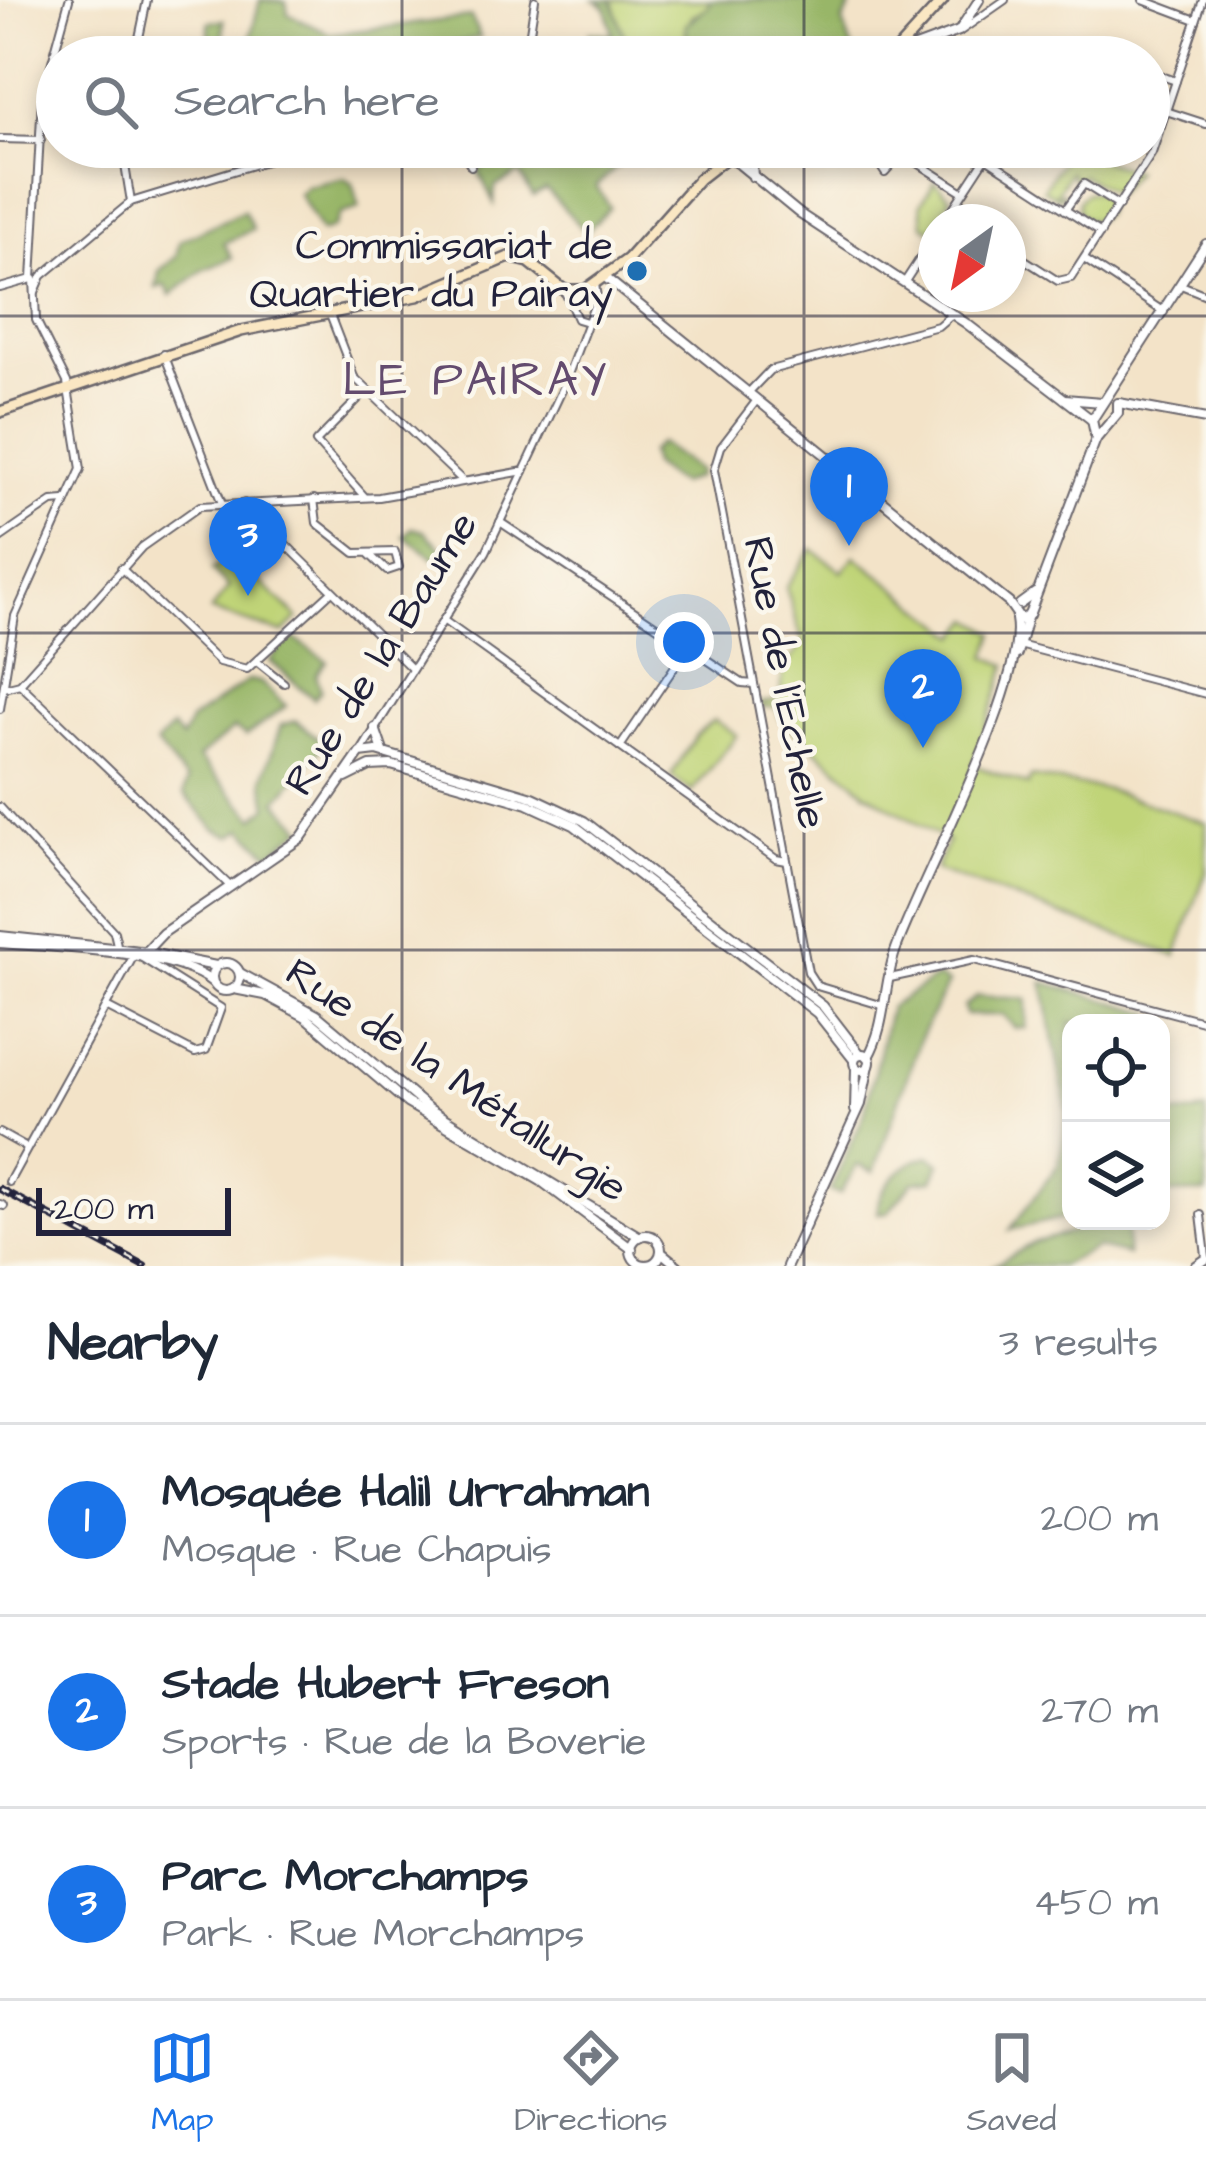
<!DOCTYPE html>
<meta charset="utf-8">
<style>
:root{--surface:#fff;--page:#f2f2f3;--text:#1f2937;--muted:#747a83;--line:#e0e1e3;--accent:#1a73e8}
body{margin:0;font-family:"Architects Daughter",sans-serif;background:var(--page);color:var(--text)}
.controls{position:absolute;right:36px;bottom:36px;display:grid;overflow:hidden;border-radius:24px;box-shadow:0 6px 18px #0003}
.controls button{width:108px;height:108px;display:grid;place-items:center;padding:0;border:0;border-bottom:3px solid var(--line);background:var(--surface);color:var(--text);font:60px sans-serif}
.compass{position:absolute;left:918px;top:204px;width:108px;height:108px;border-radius:50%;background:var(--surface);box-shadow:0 6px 18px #0003;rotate:213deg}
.scale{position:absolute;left:36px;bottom:30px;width:195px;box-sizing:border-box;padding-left:12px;border:6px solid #22223b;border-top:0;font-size:33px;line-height:42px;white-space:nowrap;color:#22223b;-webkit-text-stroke:9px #fbf7ec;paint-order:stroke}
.you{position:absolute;left:684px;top:642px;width:42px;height:42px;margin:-30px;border:9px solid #fff;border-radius:50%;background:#1a73e8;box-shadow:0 0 0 18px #1a73e833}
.badge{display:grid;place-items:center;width:78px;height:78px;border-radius:50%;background:var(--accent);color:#fff;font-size:39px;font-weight:700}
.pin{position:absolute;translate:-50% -99px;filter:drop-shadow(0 3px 6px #0008)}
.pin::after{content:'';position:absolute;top:63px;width:42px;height:36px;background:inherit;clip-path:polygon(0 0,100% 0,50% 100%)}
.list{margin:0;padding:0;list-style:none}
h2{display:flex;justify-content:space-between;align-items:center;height:156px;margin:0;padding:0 48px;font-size:51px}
h2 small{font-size:39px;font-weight:400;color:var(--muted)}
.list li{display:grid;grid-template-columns:78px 1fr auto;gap:36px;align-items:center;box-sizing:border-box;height:192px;padding:0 48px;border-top:3px solid var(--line)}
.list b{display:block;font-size:45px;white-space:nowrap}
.list p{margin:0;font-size:39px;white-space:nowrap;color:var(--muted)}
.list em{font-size:39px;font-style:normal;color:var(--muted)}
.icon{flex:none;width:66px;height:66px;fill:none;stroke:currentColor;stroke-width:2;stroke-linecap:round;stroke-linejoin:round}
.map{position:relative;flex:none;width:1206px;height:1266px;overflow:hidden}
.search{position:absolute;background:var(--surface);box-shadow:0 6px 18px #0003;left:36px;right:36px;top:36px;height:132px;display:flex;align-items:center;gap:30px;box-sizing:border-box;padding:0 42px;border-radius:66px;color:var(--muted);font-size:45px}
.sheet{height:732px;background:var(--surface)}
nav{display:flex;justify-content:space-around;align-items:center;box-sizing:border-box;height:168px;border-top:3px solid var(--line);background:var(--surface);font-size:33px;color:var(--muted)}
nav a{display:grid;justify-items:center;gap:6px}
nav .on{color:var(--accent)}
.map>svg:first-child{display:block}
.green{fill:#c0d478;stroke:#717b5a;stroke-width:3}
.forest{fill:#98b668;stroke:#5d6c52;stroke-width:3}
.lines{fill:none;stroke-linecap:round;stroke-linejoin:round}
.stream{stroke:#4ab3c9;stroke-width:3}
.minor-casing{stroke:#6b666c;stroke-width:10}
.tertiary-casing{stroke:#6b666c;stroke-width:12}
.secondary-casing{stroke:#6b666c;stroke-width:14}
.minor{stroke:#fff;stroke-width:6}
.tertiary{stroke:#fff;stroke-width:8}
.secondary{stroke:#fae7c3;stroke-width:9}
.rail-casing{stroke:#22223b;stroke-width:8}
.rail{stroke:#fbf7ec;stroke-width:3;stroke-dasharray:9;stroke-linecap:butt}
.grid{fill:none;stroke:#22223b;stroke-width:3;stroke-opacity:0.55}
.poi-dot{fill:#1f6fb2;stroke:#fbf7ec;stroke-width:4.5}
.labels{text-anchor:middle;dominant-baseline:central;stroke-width:9;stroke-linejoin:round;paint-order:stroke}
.poi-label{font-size:42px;fill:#22223b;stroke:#fbf7ec;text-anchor:end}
.street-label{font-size:42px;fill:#22223b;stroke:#fbf7ec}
.quarter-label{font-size:48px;letter-spacing:3px;fill:#634b6e;stroke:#fbf7ec}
</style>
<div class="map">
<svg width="1206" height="1266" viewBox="0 0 1206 1266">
<rect width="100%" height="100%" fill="#fbf7ec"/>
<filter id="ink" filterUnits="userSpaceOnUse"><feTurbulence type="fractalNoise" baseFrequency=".00833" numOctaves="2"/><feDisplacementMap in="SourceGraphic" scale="24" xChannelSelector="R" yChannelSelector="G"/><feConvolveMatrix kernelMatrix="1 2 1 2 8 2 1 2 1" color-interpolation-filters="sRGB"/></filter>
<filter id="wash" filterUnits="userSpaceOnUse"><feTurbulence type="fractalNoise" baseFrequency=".004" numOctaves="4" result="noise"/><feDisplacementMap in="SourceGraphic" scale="48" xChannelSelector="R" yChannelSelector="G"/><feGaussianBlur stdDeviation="2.7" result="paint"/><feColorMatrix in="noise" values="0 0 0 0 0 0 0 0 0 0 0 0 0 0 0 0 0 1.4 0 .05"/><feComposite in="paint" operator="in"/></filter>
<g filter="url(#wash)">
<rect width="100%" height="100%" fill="#f3e3c8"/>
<!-- green -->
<g class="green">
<path d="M612,0H709L710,6L691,16L686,38L669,57H631Z"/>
<path d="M1069,150L1135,171L1115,194L1082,175L1076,182L1070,172L1056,193L1068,194L1058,198L1043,189Z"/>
<path d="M935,181L951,198L931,230L923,225L921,204Z"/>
<circle cx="1092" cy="206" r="14"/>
<path d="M812,549L842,572L855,556L958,636L972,619L995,633L987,657L1007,665L973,765L1028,785L1031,777L1108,790L1206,823V872L1176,956L935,870L948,842L866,792L781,720L776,707H761L760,703L779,700L784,668L803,643L786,587Z"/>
<path d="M232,555L298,618L283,633L211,611L229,587L212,570Z"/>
<path d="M714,720L737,735L692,792L671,776L696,735Z"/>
</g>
<!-- forest -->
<g class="forest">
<path d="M260,0L286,2L288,14L330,34L471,17L480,37L402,57L383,52L359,57H206L200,49L209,37V22L224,20L223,47L250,39Z"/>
<path d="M595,0H612L631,57H621L616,45L590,40V32L613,35L606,7Z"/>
<path d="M709,0H854L843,22L855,57L820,53L669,57L686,38V24L709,6Z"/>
<path d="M482,147H692L654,164L636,150L596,186L610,207L586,232L546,189L533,196L519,173L495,187L494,203L478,170L489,165Z"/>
<path d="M344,178L353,184L359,208L340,214L333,228L321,232L299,194L307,186Z"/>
<path d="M244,211L253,229L224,243L232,258L203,270L171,295L165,285L156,288L159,271L176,257L180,241Z"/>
<path d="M659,443L698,471L697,477L679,484L652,465L649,453Z"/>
<path d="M412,528L424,531L446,552L440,562L404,536Z"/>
<path d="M291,636L327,661L316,675L321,690L314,699L270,661Z"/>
<path d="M249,680L260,682L286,706L246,736L234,728L198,758L255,818L268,806L263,779L281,725L296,721L325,743L277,801L303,828L270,854L243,829L231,836L215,829L184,794L187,781L156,744L172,728L182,739L190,721Z"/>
<path d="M937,977L948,983L921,1036L874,1172L857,1165L840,1194L830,1191L864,1115L890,1007Z"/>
<path d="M1043,982L1152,1013L1148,1023H1071V1216L1010,1230L1059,1164L1067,1112Z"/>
<path d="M977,996L1027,999L1026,1028H1015L1003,1015H966L964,1007Z"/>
<path d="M1206,1111V1193L1161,1194V1124L1168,1116Z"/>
<path d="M929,1156L940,1163L933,1180L913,1182L888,1212L878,1213C878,1186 904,1162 929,1156Z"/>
<path d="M1117,1221H1127V1255L1097,1247L1059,1266H993L1035,1242Z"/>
</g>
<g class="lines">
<!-- stream -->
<g class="stream">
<path d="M383,151L398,147"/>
<path d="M368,156L380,152"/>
</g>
</g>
</g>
<g filter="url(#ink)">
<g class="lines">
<defs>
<g id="minor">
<path d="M1143,0L1196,20"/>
<path d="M962,30L1005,0"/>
<path d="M1071,42L1103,57"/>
<path d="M135,57L147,0"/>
<path d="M526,57L535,0"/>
<path d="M1149,72L1176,81"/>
<path d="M1166,111L1206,124"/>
<path d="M0,139L41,140"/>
<path d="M122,147L131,202"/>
<path d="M461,147L471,166"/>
<path d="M868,147L885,173L903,153"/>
<path d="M893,147L963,192"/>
<path d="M986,158L1101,233"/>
<path d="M1065,210L1084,184L1119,206"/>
<path d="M951,211L967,222"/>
<path d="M944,222L993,147"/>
<path d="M1008,249L1058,281L1071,278L1152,153L1203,0"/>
<path d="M1084,259L1164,312"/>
<path d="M32,279L42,98L69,0"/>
<path d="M904,283L936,234"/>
<path d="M1181,285L1206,295"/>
<path d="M0,288L32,279"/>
<path d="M564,290L577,319L587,322"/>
<path d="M35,292L42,276L131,202L312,147"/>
<path d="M330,315L354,377L463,481"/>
<path d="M164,354L221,501"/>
<path d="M748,393L770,370L938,326L952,314"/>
<path d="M757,400L721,447L714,470L808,972L817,986L884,1006"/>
<path d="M364,496L316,442L367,390"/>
<path d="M314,499L317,523L355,553L395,552L399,567L387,571L368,553"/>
<path d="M244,503L412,669"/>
<path d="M500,522L742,683L754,684"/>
<path d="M0,538L52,502L65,501"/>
<path d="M121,568L219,662L247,669L332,591"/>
<path d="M443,620L776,859L787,861"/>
<path d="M1019,645L1206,694"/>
<path d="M259,663L284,683"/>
<path d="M20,684L231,887"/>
<path d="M4,688L20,684L142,547L200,506L379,497L524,471"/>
<path d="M0,709L15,616L81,469L67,382L36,320L34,279"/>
<path d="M620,747L688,647"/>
<path d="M360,753L486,552L563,388L597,298L595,284"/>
<path d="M0,807L114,932L118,949"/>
<path d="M890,978L974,960L1206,1022"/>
<path d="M108,1008L195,1053L206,1050L221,1008L142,958"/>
<path d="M0,1133L27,1148"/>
<path d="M9,1182L133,957"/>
<path d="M0,1204L4,1206"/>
<path d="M1201,1215L1206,1256"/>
</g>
<g id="tertiary">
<path d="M894,55L959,31L979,0"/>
<path d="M751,147L753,177"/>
<path d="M728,155L800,214L967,324L1092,420L1096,439"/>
<path d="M606,278L1009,603L1021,620L1029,615L1096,439L1118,413V403"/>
<path d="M1065,399L1102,402"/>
<path d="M1119,403L1206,419"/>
<path d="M1092,420L1206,244"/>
<path d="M1020,604L1035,593"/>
<path d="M1017,654L1027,618"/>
<path d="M375,728L383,751"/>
<path d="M346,778L370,766L391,765L528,804L574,825L817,1013L854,1060"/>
<path d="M0,936L140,951L216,966"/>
<path d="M0,943C51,947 174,950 212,982"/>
<path d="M145,952L163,933L301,838L360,753L377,751L533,797L584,821L823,1006L860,1054"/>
<circle cx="226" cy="977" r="14"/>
<path d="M240,973L317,1015L429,1109L640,1237"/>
<path d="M234,989L265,995L306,1017L407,1103L541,1181L632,1249"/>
<circle cx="862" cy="1062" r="8"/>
<path d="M868,1057C887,1024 883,984 896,949C921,880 1028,682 1016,619"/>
<path d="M855,1110L856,1068"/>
<circle cx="646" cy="1250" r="15"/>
<path d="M661,1252L678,1266"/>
<path d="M787,1266L861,1104L869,1065"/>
<path d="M1196,1266L1206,1259"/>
</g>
<g id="secondary">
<path d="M891,57L943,0"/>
<path d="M0,412L241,331L417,296L509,257L529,262L564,290H585L628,259L699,179L740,147"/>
</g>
</defs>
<!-- minor casing -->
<use href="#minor" class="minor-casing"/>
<!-- tertiary casing -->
<use href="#tertiary" class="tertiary-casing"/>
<!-- secondary casing -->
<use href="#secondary" class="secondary-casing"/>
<!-- minor -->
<use href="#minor" class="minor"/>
<!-- tertiary -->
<use href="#tertiary" class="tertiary"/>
<!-- secondary -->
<use href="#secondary" class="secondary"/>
<defs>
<path id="rail" d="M0,1189L144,1266"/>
</defs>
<!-- rail casing -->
<use href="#rail" class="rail-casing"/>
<!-- rail -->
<use href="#rail" class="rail"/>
</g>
</g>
<!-- grid -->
<path class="grid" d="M402,0V57M804,0V57M402,147V1266M804,147V1266M0,316H1206M0,633H1206M0,950H1206"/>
<!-- markers -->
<circle class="poi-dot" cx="637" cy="271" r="12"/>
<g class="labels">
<!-- poi labels -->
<g class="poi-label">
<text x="613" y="247">Commissariat de<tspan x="613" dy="48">Quartier du Pairay</tspan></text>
</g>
<!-- street labels -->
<g class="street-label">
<text transform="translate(382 654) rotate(-58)">Rue de la Baume</text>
<text transform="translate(784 683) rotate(79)">Rue de l'Echelle</text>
<text transform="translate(456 1081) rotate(34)">Rue de la Métallurgie</text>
</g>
<!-- quarter labels -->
<g class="quarter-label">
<text x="476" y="381">LE PAIRAY</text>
</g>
</g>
</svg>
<div class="controls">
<button><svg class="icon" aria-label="locate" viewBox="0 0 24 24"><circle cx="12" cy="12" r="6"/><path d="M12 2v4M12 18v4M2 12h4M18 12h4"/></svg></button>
<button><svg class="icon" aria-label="layers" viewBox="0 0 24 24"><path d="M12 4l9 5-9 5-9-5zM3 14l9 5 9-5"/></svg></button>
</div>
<svg class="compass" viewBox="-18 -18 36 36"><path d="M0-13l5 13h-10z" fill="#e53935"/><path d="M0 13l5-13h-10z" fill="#747a83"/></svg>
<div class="scale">200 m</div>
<div class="you"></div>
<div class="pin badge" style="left:849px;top:546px">1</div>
<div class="pin badge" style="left:923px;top:748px">2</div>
<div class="pin badge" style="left:248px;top:596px">3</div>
<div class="search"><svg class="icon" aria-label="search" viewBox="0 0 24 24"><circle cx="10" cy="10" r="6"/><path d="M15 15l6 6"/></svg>Search here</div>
</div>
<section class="sheet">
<h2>Nearby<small>3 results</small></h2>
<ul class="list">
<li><span class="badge">1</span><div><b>Mosquée Halil Urrahman</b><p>Mosque · Rue Chapuis</p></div><em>200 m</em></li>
<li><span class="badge">2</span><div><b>Stade Hubert Freson</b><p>Sports · Rue de la Boverie</p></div><em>270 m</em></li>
<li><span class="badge">3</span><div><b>Parc Morchamps</b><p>Park · Rue Morchamps</p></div><em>450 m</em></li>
</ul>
</section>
<nav>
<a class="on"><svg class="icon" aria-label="map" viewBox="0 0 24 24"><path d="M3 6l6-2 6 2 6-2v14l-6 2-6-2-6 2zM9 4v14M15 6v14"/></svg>Map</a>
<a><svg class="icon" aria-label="directions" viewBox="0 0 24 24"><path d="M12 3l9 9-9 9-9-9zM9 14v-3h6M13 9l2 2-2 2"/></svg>Directions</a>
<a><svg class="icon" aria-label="saved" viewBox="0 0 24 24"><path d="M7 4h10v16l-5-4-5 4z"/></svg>Saved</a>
</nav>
